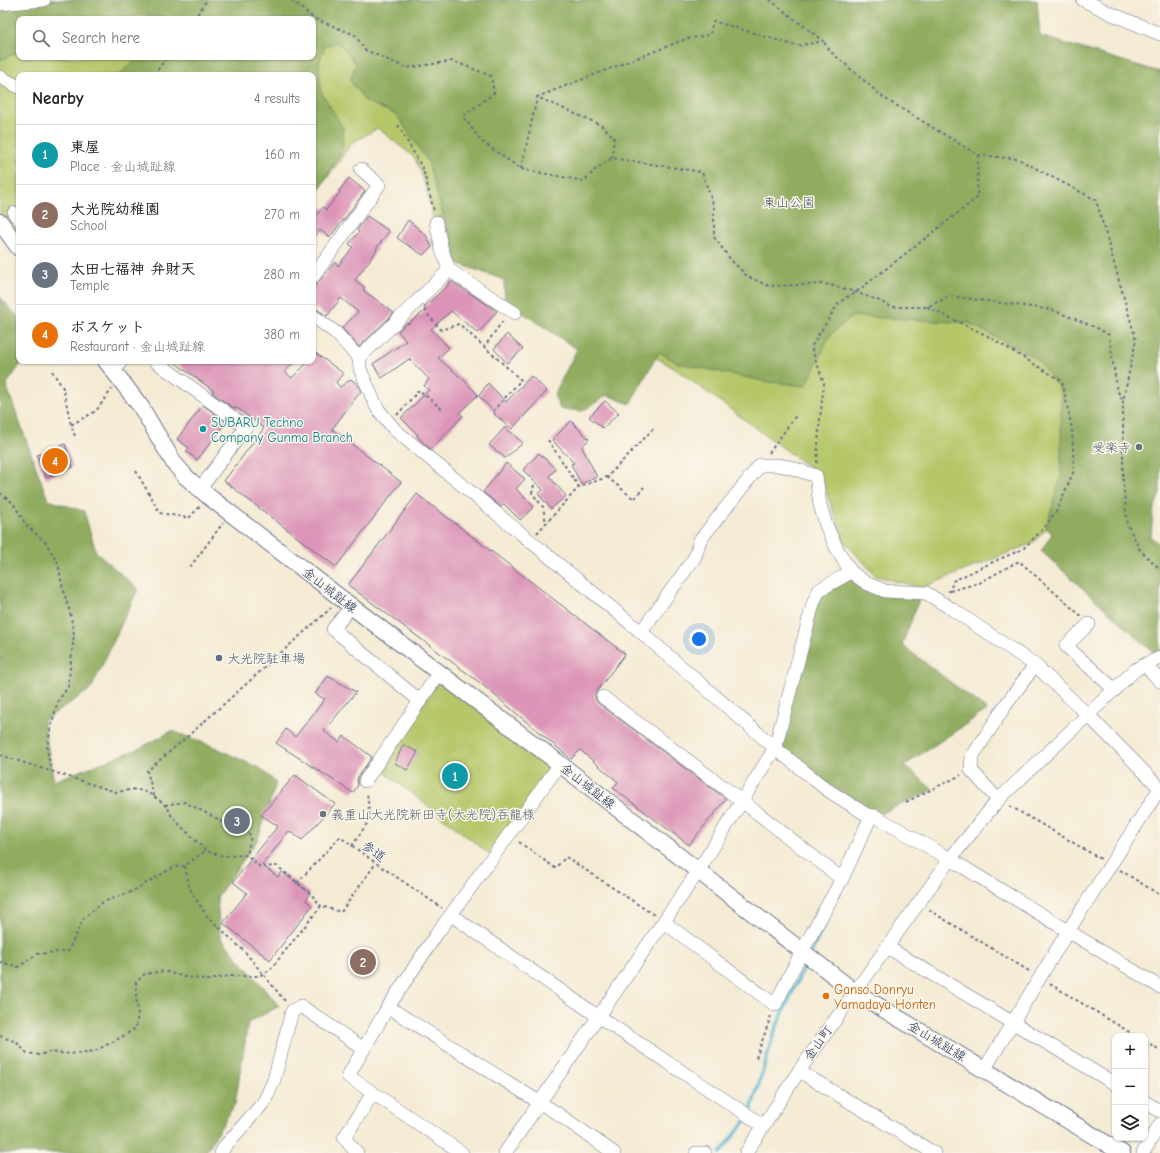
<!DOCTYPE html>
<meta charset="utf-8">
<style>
:root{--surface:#fff;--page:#f6f6f6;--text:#202124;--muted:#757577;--line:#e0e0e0;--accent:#2563eb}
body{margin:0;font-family:"Comic Neue","Klee One",sans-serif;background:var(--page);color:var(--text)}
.controls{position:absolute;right:12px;bottom:12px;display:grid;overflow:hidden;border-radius:8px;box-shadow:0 1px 3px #0004}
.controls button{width:36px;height:36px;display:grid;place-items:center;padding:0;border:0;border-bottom:1px solid var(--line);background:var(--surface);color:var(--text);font:20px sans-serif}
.you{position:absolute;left:699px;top:639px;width:14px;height:14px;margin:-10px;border:3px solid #fff;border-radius:50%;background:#1a73e8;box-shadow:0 0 0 6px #1a73e833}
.badge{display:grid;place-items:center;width:26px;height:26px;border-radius:50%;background:var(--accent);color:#fff;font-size:13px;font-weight:700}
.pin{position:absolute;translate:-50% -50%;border:2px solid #fff;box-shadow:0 1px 4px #0006}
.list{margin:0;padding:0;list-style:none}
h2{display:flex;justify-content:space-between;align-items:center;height:52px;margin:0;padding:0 16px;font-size:17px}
h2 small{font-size:13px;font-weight:400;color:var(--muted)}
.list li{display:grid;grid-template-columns:26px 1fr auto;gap:12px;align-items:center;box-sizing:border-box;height:60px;padding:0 16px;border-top:1px solid var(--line)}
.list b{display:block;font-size:15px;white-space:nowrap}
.list p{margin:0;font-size:13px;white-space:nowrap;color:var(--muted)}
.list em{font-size:13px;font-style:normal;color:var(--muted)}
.icon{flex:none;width:22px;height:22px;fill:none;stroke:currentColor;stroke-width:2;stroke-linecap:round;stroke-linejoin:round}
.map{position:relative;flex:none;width:1160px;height:1153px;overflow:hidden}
.search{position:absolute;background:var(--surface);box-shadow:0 1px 3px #0004;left:16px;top:16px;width:300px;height:44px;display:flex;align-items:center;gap:10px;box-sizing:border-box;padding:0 14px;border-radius:8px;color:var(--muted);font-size:15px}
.panel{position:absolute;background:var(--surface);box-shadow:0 1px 3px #0004;left:16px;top:72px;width:300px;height:292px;border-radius:8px}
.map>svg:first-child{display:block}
.green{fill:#b6c76a;stroke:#687b64;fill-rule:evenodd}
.forest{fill:#90ac5e;stroke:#566e5e}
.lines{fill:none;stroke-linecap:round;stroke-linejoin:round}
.stream{stroke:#55b6d3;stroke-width:3.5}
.building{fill:#dc95b8}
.minor-casing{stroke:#677187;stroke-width:14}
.major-casing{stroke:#677187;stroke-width:18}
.path{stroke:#677187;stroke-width:2;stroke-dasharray:3 3;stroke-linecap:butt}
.minor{stroke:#fff;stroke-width:13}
.major{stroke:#fff;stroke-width:16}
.culture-dot{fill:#0f9aa8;stroke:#fbf7ec;stroke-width:1.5}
.worship-dot{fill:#6b7280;stroke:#fbf7ec;stroke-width:1.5}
.service-dot{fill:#5c6f8a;stroke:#fbf7ec;stroke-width:1.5}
.food-dot{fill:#e8710a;stroke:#fbf7ec;stroke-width:1.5}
.labels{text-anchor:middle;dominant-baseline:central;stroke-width:3;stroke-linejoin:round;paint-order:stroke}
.park-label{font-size:13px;fill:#425561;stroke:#fbf7ec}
.culture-label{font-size:13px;fill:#0d838f;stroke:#fbf7ec;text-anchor:start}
.worship-label{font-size:13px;fill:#5b616d;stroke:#fbf7ec;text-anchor:end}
.street-label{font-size:13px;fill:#1b2f5e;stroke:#fbf7ec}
.service-label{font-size:13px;fill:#4e5e75;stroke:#fbf7ec;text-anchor:start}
.food-label{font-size:13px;fill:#c56008;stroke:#fbf7ec;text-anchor:start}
</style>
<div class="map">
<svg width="1160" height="1153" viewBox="0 0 1160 1153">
<rect width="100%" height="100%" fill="#fbf7ec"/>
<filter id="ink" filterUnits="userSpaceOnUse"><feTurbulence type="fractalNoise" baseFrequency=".025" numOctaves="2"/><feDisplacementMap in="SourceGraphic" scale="8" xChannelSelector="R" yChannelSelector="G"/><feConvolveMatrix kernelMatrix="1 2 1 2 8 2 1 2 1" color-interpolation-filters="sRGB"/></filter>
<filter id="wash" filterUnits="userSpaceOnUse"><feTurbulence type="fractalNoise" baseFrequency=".012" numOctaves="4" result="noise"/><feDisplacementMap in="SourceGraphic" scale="16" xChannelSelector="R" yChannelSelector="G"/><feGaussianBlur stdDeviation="0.9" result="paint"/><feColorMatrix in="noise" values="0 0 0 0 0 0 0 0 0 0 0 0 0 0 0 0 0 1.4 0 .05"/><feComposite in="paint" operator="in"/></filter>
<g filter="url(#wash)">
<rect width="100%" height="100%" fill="#f5ebd4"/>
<!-- green -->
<g class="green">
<path d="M0,0H911L1090,359L1057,517L1033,543L921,588L876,576L844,541L820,475L674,368L441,234L432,214L426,186L415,158L378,128L352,143L320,188L313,75H19V248L0,222ZM19,19H313V57H19Z"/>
<path d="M443,676L560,764L492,856L378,767Z"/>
</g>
<!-- forest -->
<g class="forest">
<path d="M0,0H1037L1040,36L1160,72V493L1153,512L1151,537L1160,545V658L1041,551L1052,534L1046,528L1061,477V391L1037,359L969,323L853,316L830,335L806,386L763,381L678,363L659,352L630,404L607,395L583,411L560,409L554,395L577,349L505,301L504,280L457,263L428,162L397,115L365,101L350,80L356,64L338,42L325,46L319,62L321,92L343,128L342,150L320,188L313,192V75H119L137,57H313V19H172L142,14L123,19H19V52L0,60Z"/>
<path d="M0,297L19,318V361H23L6,385L48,500L84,511L96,552L138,589L91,689L43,721L54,781L140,748L172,731L212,746L261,769L276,783L258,839L217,897L220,937L279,1006L248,1023L235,1104L205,1153H0Z"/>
<path d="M851,572L885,591L919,600L902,645L987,710L905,765L933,790L875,816L775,748L819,590Z"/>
</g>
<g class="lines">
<!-- stream -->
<g class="stream">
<path d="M811,953L826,920"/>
<path d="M750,1113L775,1030L807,960"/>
<path d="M720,1153L747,1119"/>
</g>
</g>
<g id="blocks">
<!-- building -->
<g class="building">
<path d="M349,178L365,191L343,221V220L330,237L320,230L313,240V220L323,207L326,210L340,192L339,191Z"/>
<path d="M367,216L389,231L376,249L377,250L355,280L365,288L363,290L394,313L359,347L342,328L358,312L341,298L327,316L318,310L313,308V285L317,284L319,282L335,262L338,266L353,247L349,244L359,232L357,230Z"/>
<path d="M408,220L426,235L432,247L423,255L397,238Z"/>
<path d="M451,281L497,311L478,333L451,311L431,329L449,348L438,358L466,382L478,395L459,413L463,416L431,449L424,443L417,436L418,435L401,418L429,390L424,386L429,379L409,359L382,378L373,364L406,341L398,331L407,323L408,324L426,310L424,307L447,286Z"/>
<path d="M507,334L523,349L507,363L494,349Z"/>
<path d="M313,351L344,374L336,382L340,387L351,379L358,385L361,391L332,429L401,482L336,567L224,481L264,428L237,408L235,409L212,393L214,391L173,361H294L285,372L292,378L309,361H313Z"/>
<path d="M531,376L547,391L512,429L494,414L495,413L479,396L488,383L506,402Z"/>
<path d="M605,401L619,413L603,428L589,417Z"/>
<path d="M203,405L226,422L197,460L186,451L189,448L177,439Z"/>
<path d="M571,421L589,439L582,447L597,477L581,484L571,464L574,463L552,440Z"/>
<path d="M505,427L523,443L505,458L489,445Z"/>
<path d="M65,444L73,467L46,478L37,455Z"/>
<path d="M539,453L556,469L549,476L566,496L551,509L538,494L543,490L523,470Z"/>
<path d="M506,463L525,479L516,489L534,507L520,520L504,504L501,507L483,492Z"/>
<path d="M417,494L625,654L594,695L595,696L596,700L598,703L726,799L689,845L613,788L618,782L580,750L571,759L479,682L348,585Z"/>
<path d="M328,676L356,692L324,731L339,742L344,736L372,757L358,777L357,781L358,785L353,793L276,743L286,729L295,737L325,699L315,694Z"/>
<path d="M403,745L418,752L407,770L395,763Z"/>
<path d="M452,766L466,775L458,788L443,777Z"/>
<path d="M295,775L335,804L302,840L289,831L262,865L278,877L282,872L310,893L306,900L312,906L270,960L223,923L247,893L233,882L278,826L261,815Z"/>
<path d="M235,810L247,817L237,832L227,825Z"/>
</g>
</g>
</g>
<g filter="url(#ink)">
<use href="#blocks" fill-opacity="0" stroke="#677187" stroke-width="1"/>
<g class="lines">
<defs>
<g id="minor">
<path d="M1083,0L1112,14L1160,34"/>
<path d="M0,4L44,0"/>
<path d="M0,77L19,87"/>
<path d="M14,213L19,219"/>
<path d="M436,222L442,250L449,270L515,313"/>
<path d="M313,277L379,185L361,169"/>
<path d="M313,316L336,333L359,358L360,369L377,408L395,430L641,632L775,748L826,789L867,815L875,816L950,859L1160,987"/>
<path d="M359,358L449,270"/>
<path d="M155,361L246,427L200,489"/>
<path d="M114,372L121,361"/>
<path d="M351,607L333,629L420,701"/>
<path d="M1089,624L1066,646L1115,690"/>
<path d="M641,632L695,557L700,540L760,465H777L789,467L816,476L820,505L826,525L838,551L851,572L866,583L885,591L926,593L952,609L1035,665L1088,715L1160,788"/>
<path d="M1145,665L1160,681"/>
<path d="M603,697L742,801L842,879L801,953L775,1005L664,922"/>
<path d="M365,781L439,673"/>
<path d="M998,800L971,770L972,757L1005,706L1035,665"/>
<path d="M842,879L871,816"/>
<path d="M451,915L599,1017L764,1126"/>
<path d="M887,947L1115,1084"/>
<path d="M388,1007L558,1114L614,1153"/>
<path d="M984,1070L1068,931L1160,788"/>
<path d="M799,1071L934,1153"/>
<path d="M1145,1102L1160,1111"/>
<path d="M221,1153L225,1146L264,1102L274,1080L292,1011L301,1006L364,1049"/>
<path d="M357,1153L344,1138L373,1093"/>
<path d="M462,1153L348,1076L388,1007L436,935L560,764"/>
<path d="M505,1153L697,873L775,748L813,604L819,590L851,572"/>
<path d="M696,1153H705"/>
<path d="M746,1153L799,1071L855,992L950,859L998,800L1135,670L1148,663L1160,658"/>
<path d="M1143,1153L1160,1124"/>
</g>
<g id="major">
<path d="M0,222L19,248"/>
<path d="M106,361L141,407L174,463L185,476L208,496L355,609L560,764L855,992L1122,1153"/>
</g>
</defs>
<!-- minor casing -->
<use href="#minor" class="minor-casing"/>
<!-- major casing -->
<use href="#major" class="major-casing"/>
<!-- path -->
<g class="path">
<path d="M292,0L313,18L355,35L365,50L407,68L453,61L491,76L494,93L463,116L481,141L521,169L584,181L595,170L612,158L702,172L714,207V237L731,260L747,276L769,286L825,284L849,290L880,301L891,307H927L950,296L1053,310L1097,328L1109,335L1117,390L1123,401"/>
<path d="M194,19L207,0"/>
<path d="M154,75L167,57"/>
<path d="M398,125L423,169L434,211"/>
<path d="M978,155L1018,159L1096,200L1136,340L1123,401V480L1127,523L1140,550L1160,569"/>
<path d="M612,158L614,137L601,125L537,97L686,39L710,35L713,21L797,46L823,41L770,0"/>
<path d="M521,169L537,98"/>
<path d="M927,307L986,335L1062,381L1072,429L1074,471L1056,512L1041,531L1023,549L995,561L953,581L950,591H946"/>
<path d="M424,310L441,330L459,324L521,380L494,410"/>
<path d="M487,343L504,319"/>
<path d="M52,371L63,388L71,425"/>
<path d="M397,415L419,390L443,410"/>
<path d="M75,436L71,425L96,411L112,389"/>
<path d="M548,440L579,487"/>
<path d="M769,453L797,414"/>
<path d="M817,463L819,428L824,383L811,347L838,304L847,297L855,293L977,198L978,155L884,98L831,52L823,41"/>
<path d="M136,471L160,513L189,518L200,506"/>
<path d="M607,477L634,499L644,487"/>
<path d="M534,485L532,493L543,507L546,523"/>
<path d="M0,493L13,503L26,525L46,543L58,563L63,589L70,612L74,634L68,687L58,701L51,727L47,749L51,770"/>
<path d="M537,533L579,487L607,477L654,428"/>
<path d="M190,567L223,523"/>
<path d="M950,591L979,583L1019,561L1081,616"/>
<path d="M0,755L116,792L136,789L148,793L158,799L168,808L172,817L206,851L223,856L247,855L260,867L277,866L310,893L321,906"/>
<path d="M154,796L147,771L187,737L331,608"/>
<path d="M906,802L961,775"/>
<path d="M165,805L184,802L216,818L237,832L241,827L251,836L247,855"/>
<path d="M1010,806L1101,859"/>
<path d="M519,842L555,868L566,857L654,915"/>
<path d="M352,846L370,819L367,792"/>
<path d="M185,866L189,886L195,898L207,916L245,952L285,1001"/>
<path d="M1120,870L1160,895"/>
<path d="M297,883L340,837L376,863L442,908"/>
<path d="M929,910L1029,971"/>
<path d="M0,963L1,962L18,967L37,954L68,951L84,918L103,902L131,892L174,867L185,866L198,856L206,851"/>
<path d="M1050,984L1136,1036"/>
<path d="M0,1036L16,1042L27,1053L39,1055L49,1052L70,1054L95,1051L120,1038L136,1028L138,1011L136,997V982L145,974L164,971L185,977L209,980L229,976H259L270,970L321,906L341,912L376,863"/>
<path d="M1145,1041L1160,1050"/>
<path d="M756,1058L771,1016"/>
</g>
<!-- minor -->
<use href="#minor" class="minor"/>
<!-- major -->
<use href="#major" class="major"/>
</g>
</g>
<!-- markers -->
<circle class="culture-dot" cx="203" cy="429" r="4"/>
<g class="worship-dot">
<circle cx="1139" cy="447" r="4"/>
<circle cx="323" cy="814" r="4"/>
</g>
<circle class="service-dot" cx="219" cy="658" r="4"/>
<circle class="food-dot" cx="826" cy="996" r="4"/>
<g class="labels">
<!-- park labels -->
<g class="park-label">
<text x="789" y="202">東山公園</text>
</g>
<!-- culture labels -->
<g class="culture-label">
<text x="211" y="422">SUBARU Techno<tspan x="211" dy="15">Company Gunma Branch</tspan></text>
</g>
<!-- worship labels -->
<g class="worship-label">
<text x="1131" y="447">受楽寺</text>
<text x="331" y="814" text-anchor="start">義重山大光院新田寺(大光院)吞龍様</text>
</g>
<!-- street labels -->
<g class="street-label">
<text transform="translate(330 590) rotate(38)">金山城趾線</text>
<text transform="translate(588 786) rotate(38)">金山城趾線</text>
<text transform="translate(374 851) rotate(36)">参道</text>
<text transform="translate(937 1041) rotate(31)">金山城趾線</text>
<text transform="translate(818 1043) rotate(-55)">金山町</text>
</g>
<!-- service labels -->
<g class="service-label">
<text x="227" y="658">大光院駐車場</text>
</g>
<!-- food labels -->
<g class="food-label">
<text x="834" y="989">Ganso Donryu<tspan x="834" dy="15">Yamadaya Honten</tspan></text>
</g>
</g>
</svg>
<div class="controls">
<button>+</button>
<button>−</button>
<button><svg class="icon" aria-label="layers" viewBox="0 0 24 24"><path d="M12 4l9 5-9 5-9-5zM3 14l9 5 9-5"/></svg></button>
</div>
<div class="you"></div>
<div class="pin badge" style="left:455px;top:776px;background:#0f9aa8">1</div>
<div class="pin badge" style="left:363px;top:962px;background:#8d6e63">2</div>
<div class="pin badge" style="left:237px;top:821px;background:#6b7280">3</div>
<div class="pin badge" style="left:55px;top:461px;background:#e8710a">4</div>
<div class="search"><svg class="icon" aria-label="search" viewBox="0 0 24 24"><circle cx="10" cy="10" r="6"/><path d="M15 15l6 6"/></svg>Search here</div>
<section class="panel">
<h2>Nearby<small>4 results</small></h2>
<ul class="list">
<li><span class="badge" style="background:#0f9aa8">1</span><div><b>東屋</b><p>Place · 金山城趾線</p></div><em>160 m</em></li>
<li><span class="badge" style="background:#8d6e63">2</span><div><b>大光院幼稚園</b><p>School</p></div><em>270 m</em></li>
<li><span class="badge" style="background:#6b7280">3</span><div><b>太田七福神 弁財天</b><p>Temple</p></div><em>280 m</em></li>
<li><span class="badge" style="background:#e8710a">4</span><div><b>ボスケット</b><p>Restaurant · 金山城趾線</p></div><em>380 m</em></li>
</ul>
</section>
</div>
